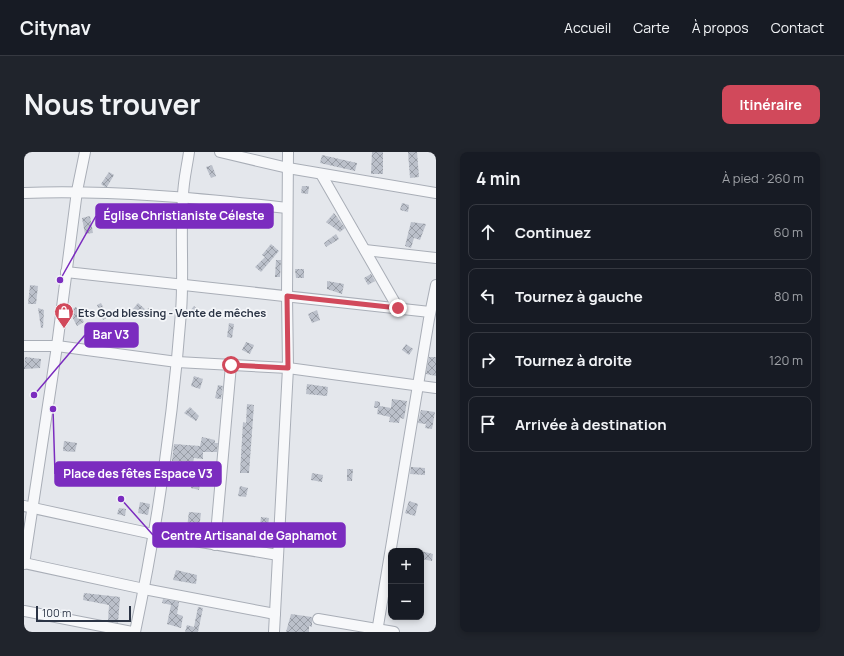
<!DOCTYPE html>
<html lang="fr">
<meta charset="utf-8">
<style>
:root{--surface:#171b24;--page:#20242c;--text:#f1f3f6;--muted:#9ea1a6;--line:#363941;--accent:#d1495b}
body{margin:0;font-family:Manrope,sans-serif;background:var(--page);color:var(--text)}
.controls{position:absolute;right:12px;bottom:12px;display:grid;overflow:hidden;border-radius:8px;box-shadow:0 2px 6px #0003}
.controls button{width:36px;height:36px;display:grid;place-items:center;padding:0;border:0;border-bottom:1px solid var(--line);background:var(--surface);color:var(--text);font:20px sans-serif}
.scale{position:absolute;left:12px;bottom:10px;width:95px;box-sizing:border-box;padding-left:4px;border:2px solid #2b3445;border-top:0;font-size:11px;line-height:14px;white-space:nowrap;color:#2b3445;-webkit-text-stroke:3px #f4f6f9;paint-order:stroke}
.stop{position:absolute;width:12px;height:12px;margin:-9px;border:3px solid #d1495b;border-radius:50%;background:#fff}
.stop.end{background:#d1495b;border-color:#fff;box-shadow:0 1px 4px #0008}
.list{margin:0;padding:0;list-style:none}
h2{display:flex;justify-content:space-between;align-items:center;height:52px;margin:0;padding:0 16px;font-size:17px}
h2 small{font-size:13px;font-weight:400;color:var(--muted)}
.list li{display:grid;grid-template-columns:26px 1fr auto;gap:12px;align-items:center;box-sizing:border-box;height:56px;margin:0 8px 8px;padding:0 8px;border:1px solid var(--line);border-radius:8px}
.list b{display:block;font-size:15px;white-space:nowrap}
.list em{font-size:13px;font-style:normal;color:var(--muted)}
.icon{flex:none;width:22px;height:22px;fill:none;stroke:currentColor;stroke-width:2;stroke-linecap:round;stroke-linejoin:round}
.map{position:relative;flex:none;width:412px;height:480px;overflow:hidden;border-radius:8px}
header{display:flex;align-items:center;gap:24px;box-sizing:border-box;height:56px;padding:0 20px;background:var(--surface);border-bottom:1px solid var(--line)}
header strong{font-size:19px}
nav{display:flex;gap:22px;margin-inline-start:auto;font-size:14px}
.intro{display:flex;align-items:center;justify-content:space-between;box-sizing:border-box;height:96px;padding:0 24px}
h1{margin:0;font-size:28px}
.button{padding:10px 18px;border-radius:8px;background:var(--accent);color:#fff;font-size:14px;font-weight:700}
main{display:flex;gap:24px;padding:0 24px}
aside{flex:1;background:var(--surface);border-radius:8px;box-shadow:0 2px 6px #0003}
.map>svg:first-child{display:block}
.building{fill:url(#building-cross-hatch)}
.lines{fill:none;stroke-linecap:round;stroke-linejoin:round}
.minor-casing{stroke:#a9aeb7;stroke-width:12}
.minor{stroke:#f7f8fa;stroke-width:10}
.route{stroke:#d1495b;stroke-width:5}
.labels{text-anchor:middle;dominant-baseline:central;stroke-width:3.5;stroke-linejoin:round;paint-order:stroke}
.poi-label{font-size:11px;font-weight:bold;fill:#2b3445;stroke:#f4f6f9;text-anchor:start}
.leader{fill:none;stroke:#7b2cbf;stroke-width:1.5}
.callout-dot{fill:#7b2cbf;stroke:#f4f6f9;stroke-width:1.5}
.callout{fill:#7b2cbf;stroke:#7b2cbf;stroke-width:1.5}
.callout-label{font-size:12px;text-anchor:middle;font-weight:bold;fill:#fff}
</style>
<header>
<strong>Citynav</strong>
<nav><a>Accueil</a><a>Carte</a><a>À propos</a><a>Contact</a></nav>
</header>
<div class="intro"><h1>Nous trouver</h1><a class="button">Itinéraire</a></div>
<main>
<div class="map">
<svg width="412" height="480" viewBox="0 0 412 480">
<defs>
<pattern id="building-cross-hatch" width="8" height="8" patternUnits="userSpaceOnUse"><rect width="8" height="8" fill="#bbc0ca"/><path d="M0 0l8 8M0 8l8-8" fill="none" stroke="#989da6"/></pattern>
</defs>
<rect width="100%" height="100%" fill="#e4e7ec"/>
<!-- building -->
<g class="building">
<path d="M348,0H359V22H347Z"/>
<path d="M384,0H393L395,25L386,26Z"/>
<path d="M298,3L333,11L331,19L296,11Z"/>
<path d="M188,13L192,24L187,26L182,15Z"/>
<path d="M85,20L90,23L83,35H81L77,32Z"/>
<path d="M278,34H285L284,42L277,41Z"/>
<path d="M378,51L385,53L384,60L376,58Z"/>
<path d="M310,61L321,76L316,80L302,70Z"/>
<path d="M66,64L69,81L61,82L58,66Z"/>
<path d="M387,70L402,72L396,88L390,86L387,96L381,94Z"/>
<path d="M312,82L315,87L302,95L300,91Z"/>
<path d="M247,92L255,99L237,120L231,115L241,105L238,103Z"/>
<path d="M252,108H257L256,125H251Z"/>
<path d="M271,117H280V126H272Z"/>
<path d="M347,122L351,129L344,133L340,126Z"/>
<path d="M303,129L320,132L318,142L303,137Z"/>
<path d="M6,133L14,134L12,152H4Z"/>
<path d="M77,151L84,165L79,168L73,153Z"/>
<path d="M114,151L122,158L125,156L129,163L122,167L116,158L113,160L109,157Z"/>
<path d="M170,154L179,163L174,167L166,159Z"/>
<path d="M52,155L60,170L53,174L45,159Z"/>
<path d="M14,156L20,158L19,176H17Z"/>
<path d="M293,158L296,168L288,171L284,162Z"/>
<path d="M205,171L210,172L208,186L203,185Z"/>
<path d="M222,190L230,193L226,202L218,198Z"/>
<path d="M382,192L389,197L385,203L378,198Z"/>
<path d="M1,205L17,207L16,216L0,217Z"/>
<path d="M405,205H412V224L402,222Z"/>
<path d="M170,224L179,227L176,237L167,234Z"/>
<path d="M283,232L304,235L303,244L282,242Z"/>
<path d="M194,233L199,234L197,247H195L191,246Z"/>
<path d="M368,247L383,249L380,267L376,266L375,271L365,270L366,265L353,262L354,256H350L351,249L356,250V254L367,256Z"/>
<path d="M223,252L230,253L225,321H216L219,270L222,271Z"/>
<path d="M166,255L175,264L172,269L160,261Z"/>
<path d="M397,258L411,260L408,277L401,276L402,272L394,271Z"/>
<path d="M178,285L191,288V291H194L193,300H179V307L170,306L169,311L148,309L150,292L176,294Z"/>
<path d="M40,289L53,291L51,300L39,299Z"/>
<path d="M387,315L401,316V323L386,322Z"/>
<path d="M323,317H329L328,329H323Z"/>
<path d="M169,321L177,322L175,338L167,336Z"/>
<path d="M288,321L299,323L298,330L287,328Z"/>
<path d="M216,334L224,336L222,345L214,344Z"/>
<path d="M385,349L394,352L391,364L381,361Z"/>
<path d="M116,350L126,352L124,363L114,361Z"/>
<path d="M95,356L102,357L101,364L93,362Z"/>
<path d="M165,360L177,361L175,377L163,375Z"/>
<path d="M237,365L245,366L244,374L236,373Z"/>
<path d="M397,399L409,402L408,409L397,407Z"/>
<path d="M152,418L173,423L172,432L149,428Z"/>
<path d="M60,441L96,445L94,471L84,469L85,453L59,448Z"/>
<path d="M139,447L155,450L153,462L159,464L157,476L143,472L147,453L138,451Z"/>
<path d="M174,455L179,456L174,480H161L163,473L170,475Z"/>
<path d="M267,462L288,465V475L285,474V480H262Z"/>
</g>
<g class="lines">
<defs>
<g id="minor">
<path d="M196,0L264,16L412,41"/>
<path d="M297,22L374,156"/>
<path d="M0,41C88,38 175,46 263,56"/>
<path d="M341,98L412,106"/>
<path d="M42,120L406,160"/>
<path d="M0,194H33L153,210L264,216L412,236"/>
<path d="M0,354L129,382L254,403"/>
<path d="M191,393L207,213"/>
<path d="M0,411L120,437L251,462"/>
<path d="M0,412L33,194L53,39L61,0"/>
<path d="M0,459L108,480"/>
<path d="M294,467L370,480"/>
<path d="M111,480C133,375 149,267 157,160C160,121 156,83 159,45C159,30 163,15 165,0"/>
<path d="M250,480L264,216L263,144L264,0"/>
<path d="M353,480L405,167L412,133"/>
</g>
</defs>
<!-- minor casing -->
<use href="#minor" class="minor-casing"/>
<!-- minor -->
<use href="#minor" class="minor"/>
</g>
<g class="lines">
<!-- route -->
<path class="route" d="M207,213L264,216L263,144L374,156"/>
</g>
<!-- icons -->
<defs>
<symbol id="shop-pin" viewBox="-11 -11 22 30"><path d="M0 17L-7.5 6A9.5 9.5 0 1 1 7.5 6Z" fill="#d1495b" stroke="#f4f6f9"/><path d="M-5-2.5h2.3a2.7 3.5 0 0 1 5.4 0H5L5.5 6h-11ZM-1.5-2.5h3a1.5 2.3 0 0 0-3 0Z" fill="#fff"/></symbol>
</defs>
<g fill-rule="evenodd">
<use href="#shop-pin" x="29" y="149" width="22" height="30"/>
</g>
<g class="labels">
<!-- poi labels -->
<g class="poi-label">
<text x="54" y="160">Ets God blessing - Vente de mêches</text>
</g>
</g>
<!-- callouts -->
<path class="leader" d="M36 128L72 64M10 243L61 183M29 257L31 322M97 347L129 383"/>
<g class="callout-dot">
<circle cx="36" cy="128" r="4"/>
<circle cx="10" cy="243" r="4"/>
<circle cx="29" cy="257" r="4"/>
<circle cx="97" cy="347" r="4"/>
</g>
<g class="callout">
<rect x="72" y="52" width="177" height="24" rx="4"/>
<rect x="61" y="171" width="53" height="24" rx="4"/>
<rect x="31" y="310" width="166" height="24" rx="4"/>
<rect x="129" y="371" width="192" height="24" rx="4"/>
</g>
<g class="callout-label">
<text x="160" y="68">Église Christianiste Céleste</text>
<text x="87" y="187">Bar V3</text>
<text x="114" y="326">Place des fêtes Espace V3</text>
<text x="225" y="388">Centre Artisanal de Gaphamot</text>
</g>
</svg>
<div class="controls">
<button>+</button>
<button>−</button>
</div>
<div class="scale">100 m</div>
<div class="stop" style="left:207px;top:213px"></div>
<div class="stop end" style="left:374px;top:156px"></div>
</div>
<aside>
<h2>4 min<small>À pied · 260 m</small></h2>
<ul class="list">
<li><svg class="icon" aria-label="ahead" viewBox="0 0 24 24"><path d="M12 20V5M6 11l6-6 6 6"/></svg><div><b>Continuez</b></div><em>60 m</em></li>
<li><svg class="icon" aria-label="left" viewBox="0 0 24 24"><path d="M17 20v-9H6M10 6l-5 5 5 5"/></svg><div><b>Tournez à gauche</b></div><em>80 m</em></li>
<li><svg class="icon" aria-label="right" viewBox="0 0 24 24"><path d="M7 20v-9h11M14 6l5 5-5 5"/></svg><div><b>Tournez à droite</b></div><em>120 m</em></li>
<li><svg class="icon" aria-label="arrive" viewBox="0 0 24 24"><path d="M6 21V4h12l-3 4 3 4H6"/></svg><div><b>Arrivée à destination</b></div></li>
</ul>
</aside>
</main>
